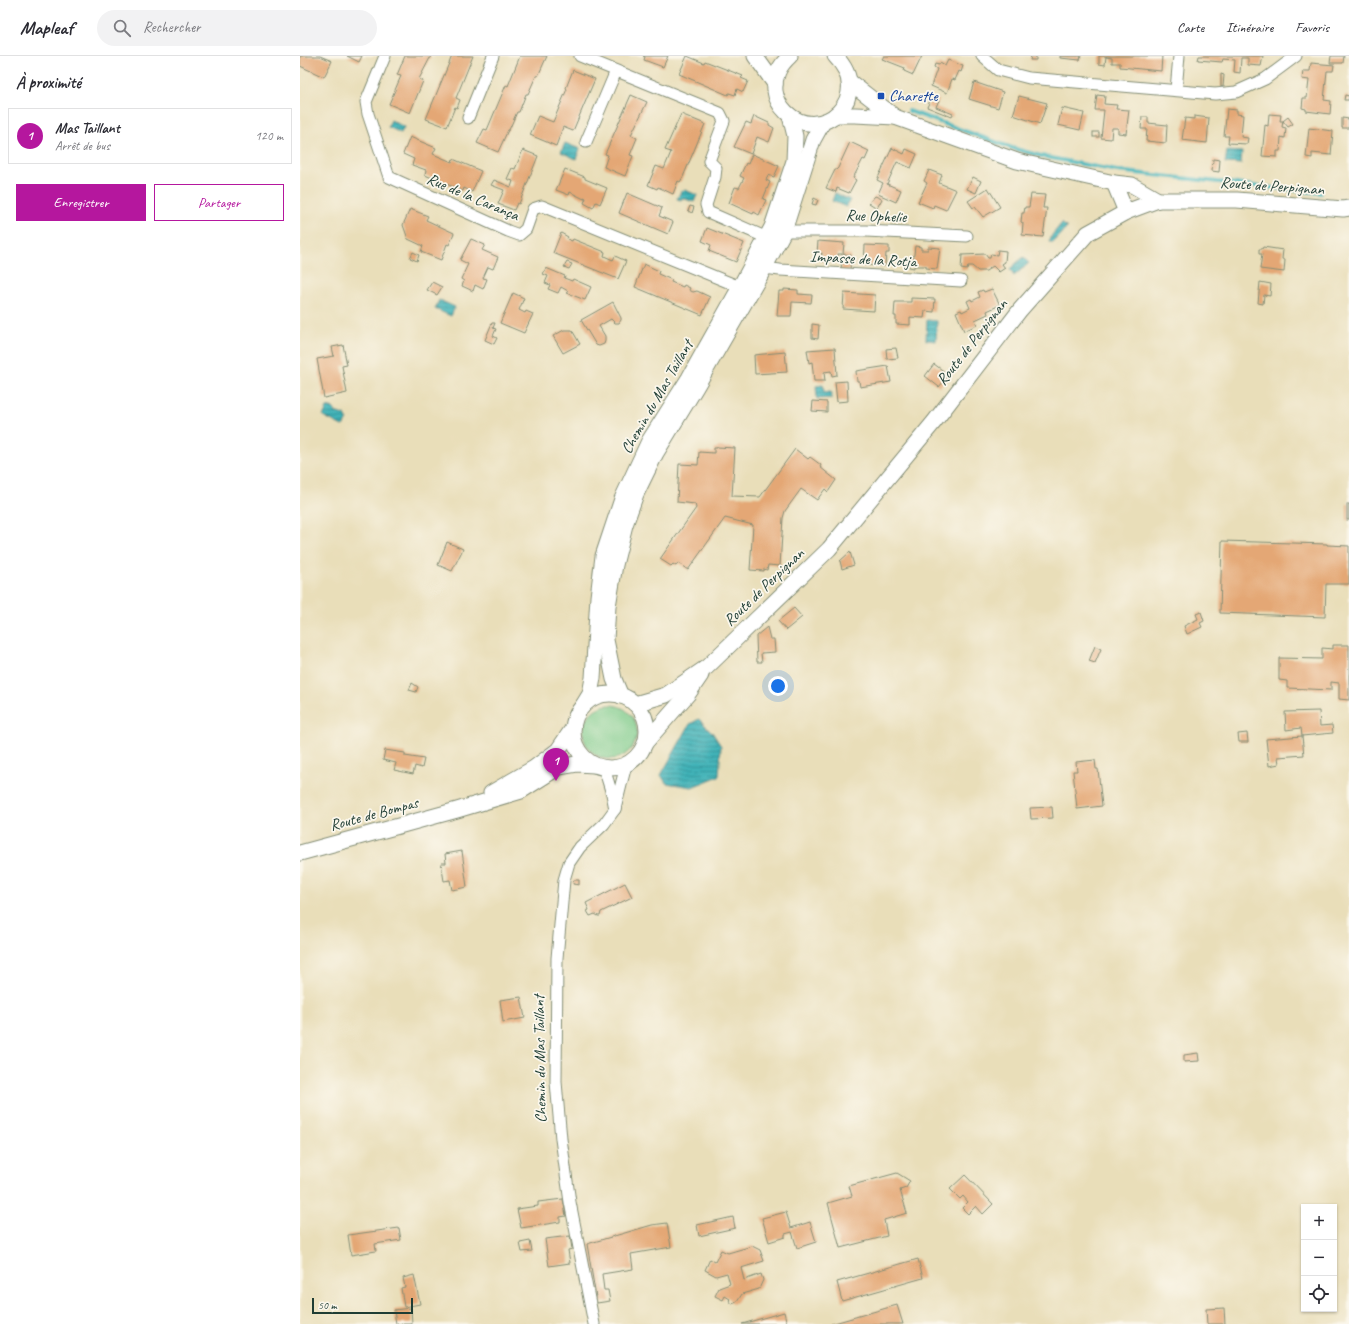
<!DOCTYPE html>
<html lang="fr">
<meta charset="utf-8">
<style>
:root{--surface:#fff;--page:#f2f2f3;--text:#2b2b33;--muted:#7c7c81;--line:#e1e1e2;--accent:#b5179e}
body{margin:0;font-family:Caveat,sans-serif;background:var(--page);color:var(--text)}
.controls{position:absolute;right:12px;bottom:12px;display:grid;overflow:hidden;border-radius:0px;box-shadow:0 1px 3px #0004}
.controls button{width:36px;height:36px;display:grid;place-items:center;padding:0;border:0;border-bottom:1px solid var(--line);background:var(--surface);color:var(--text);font:20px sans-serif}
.scale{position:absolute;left:12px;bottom:10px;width:101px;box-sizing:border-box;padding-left:4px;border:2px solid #1f3d34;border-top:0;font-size:11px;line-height:14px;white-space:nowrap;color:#1f3d34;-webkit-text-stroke:3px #fbf7ec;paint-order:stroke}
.you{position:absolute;left:478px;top:630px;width:14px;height:14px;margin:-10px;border:3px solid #fff;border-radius:50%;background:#1a73e8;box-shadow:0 0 0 6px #1a73e833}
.badge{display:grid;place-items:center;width:26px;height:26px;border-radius:50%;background:var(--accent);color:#fff;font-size:13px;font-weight:700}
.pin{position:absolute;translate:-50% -33px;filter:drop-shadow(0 1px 2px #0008)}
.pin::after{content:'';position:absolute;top:21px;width:14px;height:12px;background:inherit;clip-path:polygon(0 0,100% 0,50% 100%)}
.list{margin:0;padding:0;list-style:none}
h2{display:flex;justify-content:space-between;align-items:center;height:52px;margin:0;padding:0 16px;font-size:17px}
h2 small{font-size:13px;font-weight:400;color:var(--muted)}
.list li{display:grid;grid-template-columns:26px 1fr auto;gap:12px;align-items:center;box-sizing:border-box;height:56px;margin:0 8px 8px;padding:0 8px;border:1px solid var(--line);border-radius:0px}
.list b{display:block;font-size:15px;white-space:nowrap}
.list p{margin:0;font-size:13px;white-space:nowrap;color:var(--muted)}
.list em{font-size:13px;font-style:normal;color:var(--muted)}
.actions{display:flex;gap:8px;padding:12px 16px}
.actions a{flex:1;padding:9px 0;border:1px solid var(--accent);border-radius:0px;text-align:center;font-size:14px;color:var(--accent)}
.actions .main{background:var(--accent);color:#fff}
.icon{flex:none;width:22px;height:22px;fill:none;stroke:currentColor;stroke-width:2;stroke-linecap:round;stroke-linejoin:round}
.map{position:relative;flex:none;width:1049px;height:1268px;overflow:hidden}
header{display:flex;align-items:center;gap:24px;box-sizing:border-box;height:56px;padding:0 20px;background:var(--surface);border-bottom:1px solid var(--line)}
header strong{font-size:19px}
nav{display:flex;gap:22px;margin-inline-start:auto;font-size:14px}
.search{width:280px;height:36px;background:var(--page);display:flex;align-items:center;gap:10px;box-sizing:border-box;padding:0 14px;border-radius:22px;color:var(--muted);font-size:15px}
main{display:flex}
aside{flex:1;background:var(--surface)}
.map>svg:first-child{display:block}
.green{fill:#7ecb8a;stroke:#4e845f}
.water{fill:url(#water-rules);stroke:#307876}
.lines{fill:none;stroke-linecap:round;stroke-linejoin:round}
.stream{stroke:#41b2b8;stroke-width:4}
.building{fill:#e4a774}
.street-casing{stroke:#848e76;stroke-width:13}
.secondary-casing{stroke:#848e76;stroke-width:17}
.street{stroke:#fff;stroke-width:11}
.secondary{stroke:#fff;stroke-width:15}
.transit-dot{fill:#1a4fb4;stroke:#fbf7ec;stroke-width:1.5}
.labels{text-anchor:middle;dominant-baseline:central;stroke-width:3.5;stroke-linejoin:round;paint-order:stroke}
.transit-label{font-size:16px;fill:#164399;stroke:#fbf7ec;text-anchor:start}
.street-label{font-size:16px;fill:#1f3d34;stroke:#fbf7ec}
</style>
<header>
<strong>Mapleaf</strong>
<div class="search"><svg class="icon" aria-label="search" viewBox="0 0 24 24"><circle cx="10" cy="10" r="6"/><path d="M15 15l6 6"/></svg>Rechercher</div>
<nav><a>Carte</a><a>Itinéraire</a><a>Favoris</a></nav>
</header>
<main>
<aside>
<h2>À proximité<small></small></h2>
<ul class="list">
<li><span class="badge">1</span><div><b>Mas Taillant</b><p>Arrêt de bus</p></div><em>120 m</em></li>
</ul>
<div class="actions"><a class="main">Enregistrer</a><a>Partager</a></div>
</aside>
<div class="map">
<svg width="1049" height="1268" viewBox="0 0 1049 1268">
<defs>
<pattern id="water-rules" width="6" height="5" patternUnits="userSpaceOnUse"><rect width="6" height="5" fill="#41b2b8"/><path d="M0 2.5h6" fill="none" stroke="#369296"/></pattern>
</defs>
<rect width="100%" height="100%" fill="#fbf7ec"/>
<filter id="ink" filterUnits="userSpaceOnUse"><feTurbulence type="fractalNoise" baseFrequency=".025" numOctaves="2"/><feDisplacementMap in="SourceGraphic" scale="8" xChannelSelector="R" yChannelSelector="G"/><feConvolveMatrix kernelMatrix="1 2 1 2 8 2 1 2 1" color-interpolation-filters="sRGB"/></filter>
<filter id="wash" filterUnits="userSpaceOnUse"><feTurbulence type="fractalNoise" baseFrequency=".012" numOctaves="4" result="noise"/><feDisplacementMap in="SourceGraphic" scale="16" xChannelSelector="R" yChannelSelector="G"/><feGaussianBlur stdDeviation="0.9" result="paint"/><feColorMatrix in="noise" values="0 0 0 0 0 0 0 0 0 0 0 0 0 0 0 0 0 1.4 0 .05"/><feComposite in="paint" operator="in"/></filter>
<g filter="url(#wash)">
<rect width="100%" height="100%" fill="#e9deb9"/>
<!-- green -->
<circle class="green" cx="310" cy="676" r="27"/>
<!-- water -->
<g class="water">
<path d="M91,64L104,71L101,77L88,71Z"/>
<path d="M265,87L280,93L276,103L261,96Z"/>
<path d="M927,95L942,96L941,108L925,107Z"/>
<path d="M385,134L397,139L394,146L382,142L381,144L377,143L381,135Z"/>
<path d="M535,137L550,144L546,151L532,145Z"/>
<path d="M762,167L767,172L754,186H749L752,179Z"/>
<path d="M723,201L729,207L714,220L710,213Z"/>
<path d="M139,244L155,251L151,260L135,253Z"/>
<path d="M627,264L637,265L636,285L626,284Z"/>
<path d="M523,329L524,336H531L532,342L517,343L516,330Z"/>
<path d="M32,351L35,354L34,356L45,359L47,363L44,369L42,370L23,360L27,352Z"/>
<path d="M399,663L412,676L421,690L419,720L392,731L366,727L361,719L390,668Z"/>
</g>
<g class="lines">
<!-- stream -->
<path class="stream" d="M609,55L712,92L741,100L817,115L1021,137"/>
</g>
<g id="blocks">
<!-- building -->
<g class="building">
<path d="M0,0H20L32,5L24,21L0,10Z"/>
<path d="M47,0H62L59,6Z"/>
<path d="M105,0H131L119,23L123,25L110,57L89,48L101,20L97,19Z"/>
<path d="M152,0H173L156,42L160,44L157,52L155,51L147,71L126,63Z"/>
<path d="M220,0H247L238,20H236L228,38H226L219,56H217L209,74H208L198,96L177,87L184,73L187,74L206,29L208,30Z"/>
<path d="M343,0H368L363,11L344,4L345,1Z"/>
<path d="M387,0L404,7L405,5L443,20L441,22L448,25L443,36L437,33L435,39L429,37L428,39L379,18Z"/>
<path d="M584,0H622L613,19L604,15L605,12L582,3Z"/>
<path d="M731,0H736V4H730Z"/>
<path d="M760,0H781L780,4L760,2Z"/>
<path d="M799,0H806L805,9L799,8Z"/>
<path d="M806,0H862L861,15L820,11V7H812V2L806,1Z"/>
<path d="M899,0H963L961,10L948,9V2H941L940,17L934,16L935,4L923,3L922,6L898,4Z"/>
<path d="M1031,0H1044L1043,7H1030Z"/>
<path d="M648,4L663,10L661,16L659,15L655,24L652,23L647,37L631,30L637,13L634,11L635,8L639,9L640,7L645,10Z"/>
<path d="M1011,7L1034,9L1033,15H1027L1024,44L1031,45L1030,58L1006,55V53L1002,52L1003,42H1007L1009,24L1002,23L1003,15H1010Z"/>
<path d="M273,14L295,23L273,75L263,71L256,90L230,79L238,60L253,66L267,33L266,32Z"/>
<path d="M921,18L924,19L923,31H921Z"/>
<path d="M674,26L703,36L698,52L669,43Z"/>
<path d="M331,39L347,46L331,79L337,82L330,99L333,100L325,120L304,111L308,99L305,98Z"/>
<path d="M797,39L805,40L804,48L817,49L816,53L829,54L826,78L818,77V72H812L811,83L801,82L804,54H795Z"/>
<path d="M1045,39L1049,40V44H1044Z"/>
<path d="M719,40L747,47L740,68L713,59Z"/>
<path d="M632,41L639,44L636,51L653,58L652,61L627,51Z"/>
<path d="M762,52L784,57L780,74L758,69Z"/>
<path d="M927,53L937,54V58L943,59L941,81L948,82L947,88L928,87L929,80H924Z"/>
<path d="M381,58L405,68L383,121L380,126L378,125L373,138L358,131L357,133L348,129L356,110L364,113L371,96L365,94Z"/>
<path d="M969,58L981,59L980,65H983L982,71L986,72L985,82L981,81L980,95H977V101L962,100L965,69L968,70Z"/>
<path d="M454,60L469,67V69L474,72L469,86L457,81L451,98L434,91L446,66L451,68Z"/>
<path d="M894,60L909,62L907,87L882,84L885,62L894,63Z"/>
<path d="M842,61H848V67L867,69L866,87L846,85L847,73H841Z"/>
<path d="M988,61L993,68L988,71L983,65Z"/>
<path d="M1042,62L1049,63V72H1042Z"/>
<path d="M1009,72L1033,75L1031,99L1012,97V102L1006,101Z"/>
<rect x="793" y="76" width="6" height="5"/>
<path d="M110,81L136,92L133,98L152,106L153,103L181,115L172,136L164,132L163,135L125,119L126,114L112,109L114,103L103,98Z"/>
<path d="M550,86L569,95L565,104L563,103L553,122L556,124L549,137L537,132L536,136L526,132L535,114H536L538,112Z"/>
<path d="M592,92L604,98L606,93L617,98L611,112L597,106L587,128L601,134L596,146L578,138L583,127L577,124Z"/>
<path d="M223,94L238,100L219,148L217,147L214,154L198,148L204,134L191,129L194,124L211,131L213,125L207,123L212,112L215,113Z"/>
<path d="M452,98L479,110L474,121L468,119L466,124L470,126L463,143L466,144L459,159L454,156L453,158L429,147L435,131L439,132L444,122L440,120L446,107L448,108Z"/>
<path d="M913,103L920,104L919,116L912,115Z"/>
<path d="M265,113L285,121V123L307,132L300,148L296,146L293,152L284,147L286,142L284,141V143L270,136L269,139L256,134Z"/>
<path d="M629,114L642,119L639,127L656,134L646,154L634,149L633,152L618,146L627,127L624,125Z"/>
<path d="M673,121L681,125L676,137L667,133Z"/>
<path d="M688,132L700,151L683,161L675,151L673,152L668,145Z"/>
<path d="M327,137L362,152L359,160L373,166L368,178L319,157Z"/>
<path d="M731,138L745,139L743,152H747L743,181L722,179L723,167L721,166L722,157H724L725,151H729Z"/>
<path d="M575,140L582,143L577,152L569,147Z"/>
<path d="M514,142L518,144L516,149L512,148Z"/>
<path d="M390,150L394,151L392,157L388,155Z"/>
<path d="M110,153L128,160L126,164L154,177L149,189L147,188L141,204L121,196L123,190L108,183L103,169Z"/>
<path d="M407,172L444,187L436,206L409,195L411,189L402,185Z"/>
<path d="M261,177L268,181L267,183L272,185L273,183L305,196L304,200L313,204L315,200L326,205L318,223L253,197Z"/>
<path d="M171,183L185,189L182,194L198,201L193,213L188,211L183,222L187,223L183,233L175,229L173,235L162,230L164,225L161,223L168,208L160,204Z"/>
<path d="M518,185L544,187L543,198L551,199L550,215H541L542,198H538V204H530V206L521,205L522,197H517Z"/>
<path d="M565,189L589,190V197H586L585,210L564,209Z"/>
<path d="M615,190L621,191V194H628V191L640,192L637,213L626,212V210H614V212L609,211V206H613Z"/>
<path d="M963,191L983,194L982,203L985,204L984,216L960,213L962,198H959V193H962Z"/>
<path d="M698,194L706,195L705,206L702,208L705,212L699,216L693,210L686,215H678L672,210H668L667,214L661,213L662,199L685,198L688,202H690L691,198L697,199Z"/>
<path d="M113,196L119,199L117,205L110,202Z"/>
<path d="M267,206L272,208L269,213L264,211Z"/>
<path d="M344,208L359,215L358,218L372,224L371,226L383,231L384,229L390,232L389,234L393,236L397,235L410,241L402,259L335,231Z"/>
<path d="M246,212L265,220L264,222L272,225L273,223L291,231L285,244L267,237L268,235L261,231L258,237L248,233L250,229L245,227L248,220L243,218Z"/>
<path d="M132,226L142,231L137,239L127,234Z"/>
<path d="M960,226L971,228L970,240L964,239L963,248L958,247Z"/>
<path d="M484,233L498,234V238L512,239L511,247L492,246L491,260H477L479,235H484Z"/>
<path d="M692,233L700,249L687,255L688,258L675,264L677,269L664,275L656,256L661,254L662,256L670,252L667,245L671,243L672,245L680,241L678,236L683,234L684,236Z"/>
<path d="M213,237L224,242L219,254L225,257L226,255L233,258L224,277L200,267Z"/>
<path d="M544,237L575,239L574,255L543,253Z"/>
<path d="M611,242L635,243L634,256L625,255L624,262L610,261V269L596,268V260H594L595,246H611Z"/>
<path d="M313,246L321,262V264L319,267H315L311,263L299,270L305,280V285L304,288L299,290L296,289L281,264Z"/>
<path d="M192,267H195L193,272L196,273L193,280L197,282L194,288L185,284Z"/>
<path d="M512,268L519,269L518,283L512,282Z"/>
<path d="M264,274H272L280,288L263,297L253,280Z"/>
<path d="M43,289L47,309L42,310L47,337L24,342L17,303L34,300L32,291Z"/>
<path d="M535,292L537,319L532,320L531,315L524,316L525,325H514L512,306L509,307L507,294Z"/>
<path d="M596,292L598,302L587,303L586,293Z"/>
<path d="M485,296L487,316L455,318L454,299Z"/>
<path d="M634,308L649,319L639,331L625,320Z"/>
<path d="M588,310L591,326L560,331L559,325H557L556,315Z"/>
<path d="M547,325L548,345L537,346L535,326Z"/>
<path d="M513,345L527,346V356L512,355Z"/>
<path d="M417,391L435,392L432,440L460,441L495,393L508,403L510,401L521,409L520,411L536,424L528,436L525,433L517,444L501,433L485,455L483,462L480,510L468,509L467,514L464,513V515L450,514L453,469L425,462L388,514L378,507L376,510L373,508L371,510L360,503L396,452L395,448L377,446L379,408L398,409L399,396L414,397V392H417Z"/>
<rect x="1047" y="448" width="2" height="16"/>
<path d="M922,485L1027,488V489L1049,490V528H1026L1025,561L920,557Z"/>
<path d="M147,486L163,493L152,515L138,509Z"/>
<path d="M550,496L554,509L542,513L540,505Z"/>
<path d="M494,552L502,561L486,574L478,565Z"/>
<path d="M901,556L904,565L900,567L902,571L887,578L884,570L898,563L896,558Z"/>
<path d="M467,571L470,583H474L475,596L461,597L462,606H457L456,580Z"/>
<path d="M1033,589H1049V644L1039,643V627L1031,626V634L987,632V625L979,624V602L1022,603V592L1033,593Z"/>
<path d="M795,590L801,593L795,607L789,605Z"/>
<path d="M112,627L118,631L116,636L109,634Z"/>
<path d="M1019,655L1020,670L1032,669L1033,677L1002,680L1001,672L986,674L985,656Z"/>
<path d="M947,677L948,686H939L938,678Z"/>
<path d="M1002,680L1004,699L978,701L979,708L969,710L966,683Z"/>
<path d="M85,694L105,697V700L124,703L122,712L115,710L113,718L94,714L96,707L83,704Z"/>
<path d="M795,704L796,713H798L802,750L777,753L773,715H777L776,706Z"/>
<path d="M752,751L753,762L731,763L730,752Z"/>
<path d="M162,795L167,831L152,834L150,824L144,825L141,807H146L145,798Z"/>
<path d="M274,824H279V829L273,828Z"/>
<path d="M325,827L332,841L301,856L300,860H298L295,858L290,860L287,855L289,854L286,847Z"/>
<path d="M221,941L225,962L203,966L200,944Z"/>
<path d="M898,997L899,1005L884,1006V999Z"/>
<path d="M597,1117L610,1125L606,1132L600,1134L607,1157L584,1164L587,1180L540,1192L528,1147L552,1140L549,1130Z"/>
<path d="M665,1119L693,1148L683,1158L676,1150L668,1158L662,1152L668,1146L663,1140L660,1143L650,1133Z"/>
<path d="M263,1143L266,1160L260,1161V1166L221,1172L217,1153L238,1150V1146Z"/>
<path d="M486,1156L491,1172L510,1166L516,1186L497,1192L492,1176L485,1178V1181L469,1186L462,1162Z"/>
<path d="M433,1161L435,1172L399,1180L397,1169Z"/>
<path d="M367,1167L371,1191L331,1198L333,1213L302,1218L304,1234H308L310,1245L297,1247L287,1188L352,1169Z"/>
<path d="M99,1172L101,1184L75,1188L76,1195L51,1199L48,1179Z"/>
<path d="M270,1180L272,1193L268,1194L270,1207L249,1210L245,1183Z"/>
<path d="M230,1185L232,1195L222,1196L220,1187Z"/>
<path d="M452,1190L460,1194L464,1205L441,1212L444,1224L461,1218L463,1224L459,1233L442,1238L437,1246L432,1248L429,1244L430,1243L425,1240L423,1244L415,1240L419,1232L430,1228L427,1217L416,1220L405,1214L410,1203L415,1206L421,1194L428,1197Z"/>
<path d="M618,1203L623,1222L542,1245L537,1226Z"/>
<path d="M114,1219L120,1248L104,1251L101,1232L105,1231L103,1222Z"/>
<path d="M597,1249L603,1268H531Z"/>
<path d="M111,1252L112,1268H96L94,1254Z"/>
<path d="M924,1252L925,1268H907L906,1253Z"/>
<path d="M484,1256L487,1268H442Z"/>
</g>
</g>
</g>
<g filter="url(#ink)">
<use href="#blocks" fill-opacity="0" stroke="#848e76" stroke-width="1"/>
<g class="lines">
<defs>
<g id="street">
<path d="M85,0L66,46L68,58L89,121L208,175L219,179L226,173L233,153L242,150L440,231"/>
<path d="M280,0L420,57L424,65L409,105L416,112L415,121L406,149L408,156L467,182"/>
<path d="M682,0L698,14L729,22L915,38L936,36L965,23L996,0"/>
<path d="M876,34L879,0"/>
<path d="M168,62L193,0"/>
<path d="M286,86L316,15"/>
<path d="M484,175H566L667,180"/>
<path d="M464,212L480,214L661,225"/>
<path d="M304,712L312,738L315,753L326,709"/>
<path d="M294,1268L270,1146L261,1083L256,1026L257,902L264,824L269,807L280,791L304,768L315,753"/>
</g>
<g id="secondary">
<path d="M455,0L475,28"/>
<path d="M490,0C479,10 474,20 475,35C476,43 480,50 486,56C520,90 576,41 535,0"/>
<path d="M550,26L595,61"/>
<path d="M536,59H555L595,61L717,105L814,127L832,129L858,144"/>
<path d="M814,127L826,156"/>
<circle cx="310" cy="675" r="37"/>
<path d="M321,640L314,623L306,584L308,550L315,509L325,469L336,438L356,397L396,331L460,220L484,175L513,84L523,66"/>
<path d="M335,648L366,639L407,611L529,493L634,366L720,254L788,177L826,156L858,144H937L1043,153L1049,152"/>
<path d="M282,651L290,638L293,622L298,541L303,500L322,443L349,385L389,322L440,231L472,171L494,105L495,80L490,60"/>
<path d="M346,686L388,638L401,619"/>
<path d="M191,737L234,712L258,694L273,672"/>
<path d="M0,797L157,754L221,735L259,711L277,708L294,709"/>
</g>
</defs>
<!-- street casing -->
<use href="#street" class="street-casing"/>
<!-- secondary casing -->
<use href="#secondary" class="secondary-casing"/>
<!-- street -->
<use href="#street" class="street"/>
<!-- secondary -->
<use href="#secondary" class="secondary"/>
</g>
</g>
<!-- markers -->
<rect class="transit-dot" x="577" y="36" width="8" height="8" rx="2"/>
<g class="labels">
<!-- transit labels -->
<g class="transit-label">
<text x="589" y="40">Charette</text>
</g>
<!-- street labels -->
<g class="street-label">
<text transform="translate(972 130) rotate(4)">Route de Perpignan</text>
<text transform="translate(173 141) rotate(23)">Rue de la Carança</text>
<text transform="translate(576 160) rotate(2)">Rue Ophelie</text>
<text transform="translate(563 203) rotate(3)">Impasse de la Rotja</text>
<text transform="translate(672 286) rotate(-52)">Route de Perpignan</text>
<text transform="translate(357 341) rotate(-60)">Chemin du Mas Taillant</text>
<text transform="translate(464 531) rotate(-44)">Route de Perpignan</text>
<text transform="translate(74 758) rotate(-15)">Route de Bompas</text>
<text transform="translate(240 1003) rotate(-91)">Chemin du Mas Taillant</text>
</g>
</g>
</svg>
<div class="controls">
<button>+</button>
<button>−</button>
<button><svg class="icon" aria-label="locate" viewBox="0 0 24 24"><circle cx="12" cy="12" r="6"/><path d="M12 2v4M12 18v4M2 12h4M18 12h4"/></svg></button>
</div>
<div class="scale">50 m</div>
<div class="you"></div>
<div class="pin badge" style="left:256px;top:725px">1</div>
</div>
</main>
